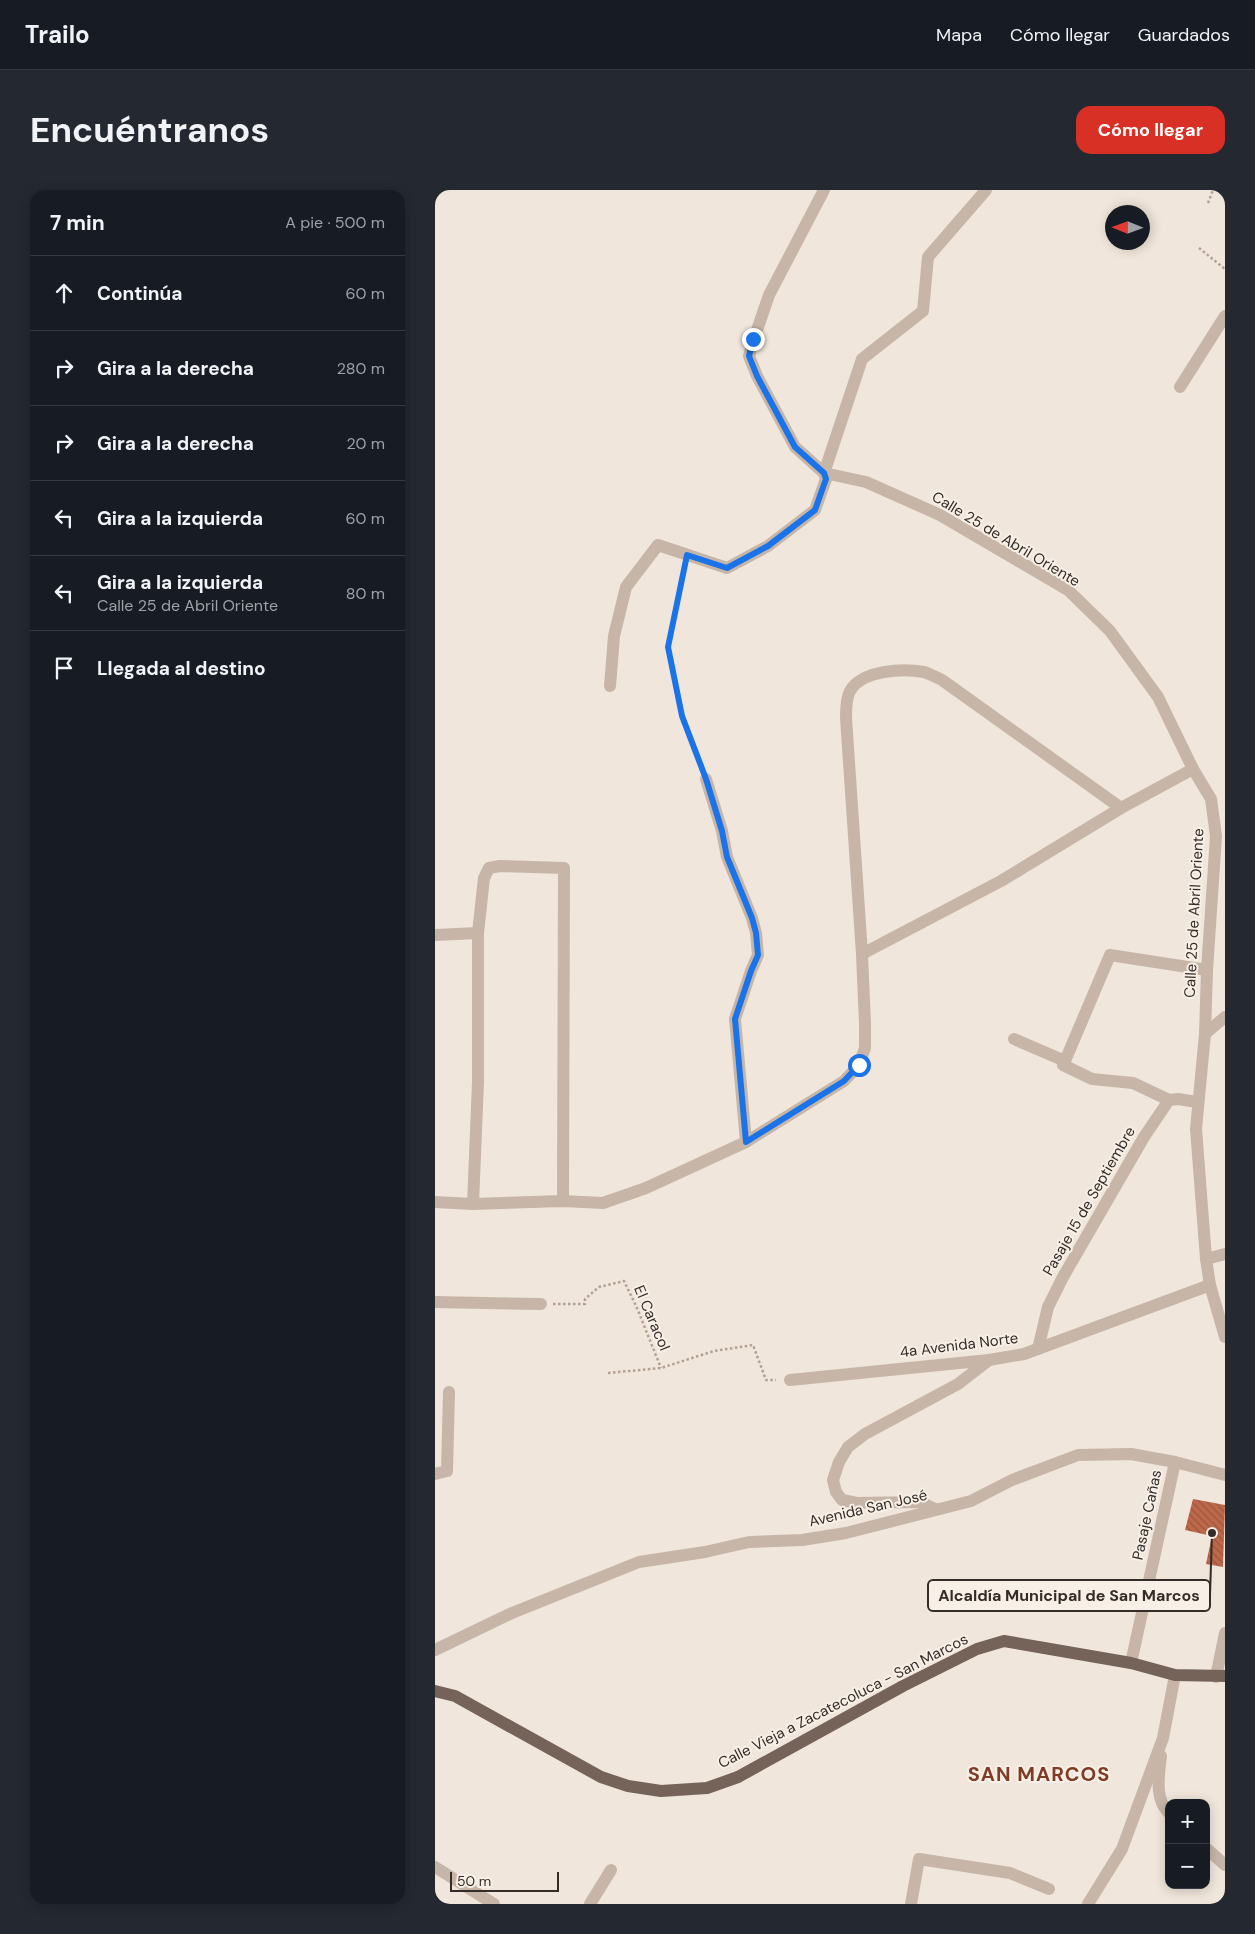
<!DOCTYPE html>
<html lang="es">
<meta charset="utf-8">
<style>
:root{--surface:#171b24;--page:#242831;--text:#f1f3f6;--muted:#9ea1a6;--line:#363941;--accent:#d93025}
body{margin:0;font-family:"DM Sans",sans-serif;background:var(--page);color:var(--text)}
.controls{position:absolute;right:15px;bottom:15px;display:grid;overflow:hidden;border-radius:10px;box-shadow:0 2px 12px #0003}
.controls button{width:45px;height:45px;display:grid;place-items:center;padding:0;border:0;border-bottom:1px solid var(--line);background:var(--surface);color:var(--text);font:25px sans-serif}
.compass{position:absolute;left:670px;top:15px;width:45px;height:45px;border-radius:50%;background:var(--surface);box-shadow:0 2px 12px #0003;rotate:271deg}
.scale{position:absolute;left:15px;bottom:12px;width:109px;box-sizing:border-box;padding-left:5px;border:2px solid #342c27;border-top:0;font-size:14px;line-height:18px;white-space:nowrap;color:#342c27;-webkit-text-stroke:4px #f8f0e7;paint-order:stroke}
.stop{position:absolute;width:15px;height:15px;margin:-11px;border:4px solid #1a73e8;border-radius:50%;background:#fff}
.stop.end{background:#1a73e8;border-color:#fff;box-shadow:0 1px 5px #0008}
.list{margin:0;padding:0;list-style:none}
h2{display:flex;justify-content:space-between;align-items:center;height:65px;margin:0;padding:0 20px;font-size:21px}
h2 small{font-size:16px;font-weight:400;color:var(--muted)}
.list li{display:grid;grid-template-columns:32px 1fr auto;gap:15px;align-items:center;box-sizing:border-box;height:75px;padding:0 20px;border-top:1px solid var(--line)}
.list b{display:block;font-size:19px;white-space:nowrap}
.list p{margin:0;font-size:16px;white-space:nowrap;color:var(--muted)}
.list em{font-size:16px;font-style:normal;color:var(--muted)}
.icon{flex:none;width:28px;height:28px;fill:none;stroke:currentColor;stroke-width:2;stroke-linecap:round;stroke-linejoin:round}
.map{position:relative;flex:none;width:790px;height:1714px;overflow:hidden;border-radius:15px}
header{display:flex;align-items:center;gap:30px;box-sizing:border-box;height:70px;padding:0 25px;background:var(--surface);border-bottom:1px solid var(--line)}
header strong{font-size:24px}
nav{display:flex;gap:28px;margin-inline-start:auto;font-size:18px}
.intro{display:flex;align-items:center;justify-content:space-between;box-sizing:border-box;height:120px;padding:0 30px}
h1{margin:0;font-size:35px}
.button{padding:12px 22px;border-radius:15px;background:var(--accent);color:#fff;font-size:18px;font-weight:700}
main{display:flex;gap:30px;padding:0 30px}
aside{flex:1;background:var(--surface);border-radius:15px;box-shadow:0 2px 12px #0003}
.map>svg:first-child{display:block}
.building{fill:url(#building-back-hatch)}
.lines{fill:none;stroke-linecap:round;stroke-linejoin:round}
.path{stroke:#b3a092;stroke-width:2.5;stroke-dasharray:2.5 2.5;stroke-linecap:butt}
.minor{stroke:#c7b6a8;stroke-width:12}
.major{stroke:#756359;stroke-width:12}
.route{stroke:#1a73e8;stroke-width:6}
.labels{text-anchor:middle;dominant-baseline:central;stroke-width:4;stroke-linejoin:round;paint-order:stroke}
.street-label{font-size:15px;fill:#342c27;stroke:#f8f0e7}
.district-label{font-size:20px;font-weight:bold;letter-spacing:1px;fill:#7e3c26;stroke:#f8f0e7}
.leader{fill:none;stroke:#342c27;stroke-width:2}
.callout-dot{fill:#342c27;stroke:#f8f0e7;stroke-width:2}
.callout{fill:#f8f0e7;stroke:#342c27;stroke-width:2}
.callout-label{font-size:16px;text-anchor:middle;font-weight:bold;fill:#342c27}
</style>
<header>
<strong>Trailo</strong>
<nav><a>Mapa</a><a>Cómo llegar</a><a>Guardados</a></nav>
</header>
<div class="intro"><h1>Encuéntranos</h1><a class="button">Cómo llegar</a></div>
<main>
<aside>
<h2>7 min<small>A pie · 500 m</small></h2>
<ul class="list">
<li><svg class="icon" aria-label="ahead" viewBox="0 0 24 24"><path d="M12 20V5M6 11l6-6 6 6"/></svg><div><b>Continúa</b></div><em>60 m</em></li>
<li><svg class="icon" aria-label="right" viewBox="0 0 24 24"><path d="M7 20v-9h11M14 6l5 5-5 5"/></svg><div><b>Gira a la derecha</b></div><em>280 m</em></li>
<li><svg class="icon" aria-label="right" viewBox="0 0 24 24"><path d="M7 20v-9h11M14 6l5 5-5 5"/></svg><div><b>Gira a la derecha</b></div><em>20 m</em></li>
<li><svg class="icon" aria-label="left" viewBox="0 0 24 24"><path d="M17 20v-9H6M10 6l-5 5 5 5"/></svg><div><b>Gira a la izquierda</b></div><em>60 m</em></li>
<li><svg class="icon" aria-label="left" viewBox="0 0 24 24"><path d="M17 20v-9H6M10 6l-5 5 5 5"/></svg><div><b>Gira a la izquierda</b><p>Calle 25 de Abril Oriente</p></div><em>80 m</em></li>
<li><svg class="icon" aria-label="arrive" viewBox="0 0 24 24"><path d="M6 21V4h12l-3 4 3 4H6"/></svg><div><b>Llegada al destino</b></div></li>
</ul>
</aside>
<div class="map">
<svg width="790" height="1714" viewBox="0 0 790 1714">
<defs>
<pattern id="building-back-hatch" width="6" height="6" patternUnits="userSpaceOnUse" patternTransform="scale(1.25)"><rect width="6" height="6" fill="#be684b"/><path d="M-1 5l2 2M0 0l6 6M5-1l2 2" fill="none" stroke="#9b563e"/></pattern>
</defs>
<rect width="100%" height="100%" fill="#f0e6db"/>
<!-- building -->
<path class="building" d="M758,1309L790,1315L788,1377L771,1374L777,1346L750,1340Z"/>
<g class="lines">
<!-- path -->
<g class="path">
<path d="M773,13L778,0"/>
<path d="M764,58L790,79"/>
<path d="M249,378L233,457L247,526L267,578"/>
<path d="M118,1114H150V1109L164,1097L189,1091L202,1118L226,1178"/>
<path d="M173,1183L226,1178L279,1161L318,1155L331,1190H341"/>
</g>
<!-- minor -->
<g class="minor">
<path d="M389,0L334,105L319,149L314,166L322,186L360,257L389,283L431,292L505,325L633,400L675,441L723,507L758,579L776,609L781,646L772,780L770,844L761,939L771,1069L775,1095L790,1147"/>
<path d="M745,197L790,126"/>
<path d="M175,496L179,446L191,397L223,355L292,378L333,356L380,320L391,289L389,283L427,169L488,121L493,67L551,0"/>
<path d="M271,589L287,641L292,667L317,728L321,743L323,765L316,781L300,829L311,952"/>
<path d="M0,745L43,743"/>
<path d="M427,764L566,691L686,618L758,579"/>
<path d="M770,844L790,827"/>
<path d="M579,849L630,871L628,875L657,889L698,893L734,910"/>
<path d="M630,871L675,765L772,780"/>
<path d="M0,1012L38,1014L128,1011L168,1013L211,998L311,952L409,891L424,875L430,858V834L427,764L411,528C411,520 411,508 415,501C427,480 468,478 489,482C495,484 501,487 507,490L686,618"/>
<path d="M38,1014L43,892V743L49,688L54,678L65,676L129,678L128,1011"/>
<path d="M771,1069L790,1064"/>
<path d="M0,1112L106,1114"/>
<path d="M603,1159L613,1117L628,1087L709,947L734,910L743,909L762,912"/>
<path d="M355,1190L554,1170L589,1164L775,1095"/>
<path d="M0,1284L12,1281L14,1202"/>
<path d="M500,1319L485,1312L422,1313L407,1310L401,1302L398,1290L404,1272L413,1257L430,1244L523,1194L554,1170"/>
<path d="M0,1460L77,1423L204,1372L270,1362L314,1352L367,1350L411,1343L536,1311L577,1290L643,1265L696,1264L740,1272L790,1285"/>
<path d="M696,1473L740,1272"/>
<path d="M781,1487L790,1443"/>
<path d="M726,1566C724,1584 719,1609 734,1623"/>
<path d="M771,1658L790,1675"/>
<path d="M0,1677L59,1714"/>
<path d="M155,1714L176,1680"/>
<path d="M476,1714L484,1669L575,1683L614,1699"/>
<path d="M653,1714L687,1659L728,1548L740,1485"/>
</g>
<!-- major -->
<path class="major" d="M0,1501L20,1506L166,1587L193,1596L226,1601L272,1598L303,1587L468,1496L542,1459L569,1451L696,1473L740,1485L790,1486"/>
</g>
<g class="lines">
<!-- route -->
<path class="route" d="M318,149L314,166L322,186L360,257L389,283L391,289L380,320L333,356L292,378L252,365L233,457L247,526L271,589L287,641L292,667L317,728L321,743L323,765L316,781L300,829L311,952L409,891L424,875"/>
</g>
<g class="labels">
<!-- street labels -->
<g class="street-label">
<text transform="translate(571 349) rotate(31)">Calle 25 de Abril Oriente</text>
<text transform="translate(759 723) rotate(-87)">Calle 25 de Abril Oriente</text>
<text transform="translate(654 1011) rotate(-60)">Pasaje 15 de Septiembre</text>
<text transform="translate(217 1128) rotate(67)">El Caracol</text>
<text transform="translate(524 1155) rotate(-7)">4a Avenida Norte</text>
<text transform="translate(433 1318) rotate(-13)">Avenida San José</text>
<text transform="translate(712 1325) rotate(-78)">Pasaje Cañas</text>
<text transform="translate(408 1511) rotate(-27)">Calle Vieja a Zacatecoluca - San Marcos</text>
</g>
<!-- district labels -->
<g class="district-label">
<text x="604" y="1584">SAN MARCOS</text>
</g>
</g>
<!-- callouts -->
<path class="leader" d="M777 1343L775 1405"/>
<circle class="callout-dot" cx="777" cy="1343" r="5"/>
<rect class="callout" x="493" y="1390" width="282" height="31" rx="5"/>
<g class="callout-label">
<text x="634" y="1411">Alcaldía Municipal de San Marcos</text>
</g>
</svg>
<div class="controls">
<button>+</button>
<button>−</button>
</div>
<svg class="compass" viewBox="-18 -18 36 36"><path d="M0-13l5 13h-10z" fill="#e53935"/><path d="M0 13l5-13h-10z" fill="#9ea1a6"/></svg>
<div class="scale">50 m</div>
<div class="stop" style="left:424px;top:875px"></div>
<div class="stop end" style="left:318px;top:149px"></div>
</div>
</main>
